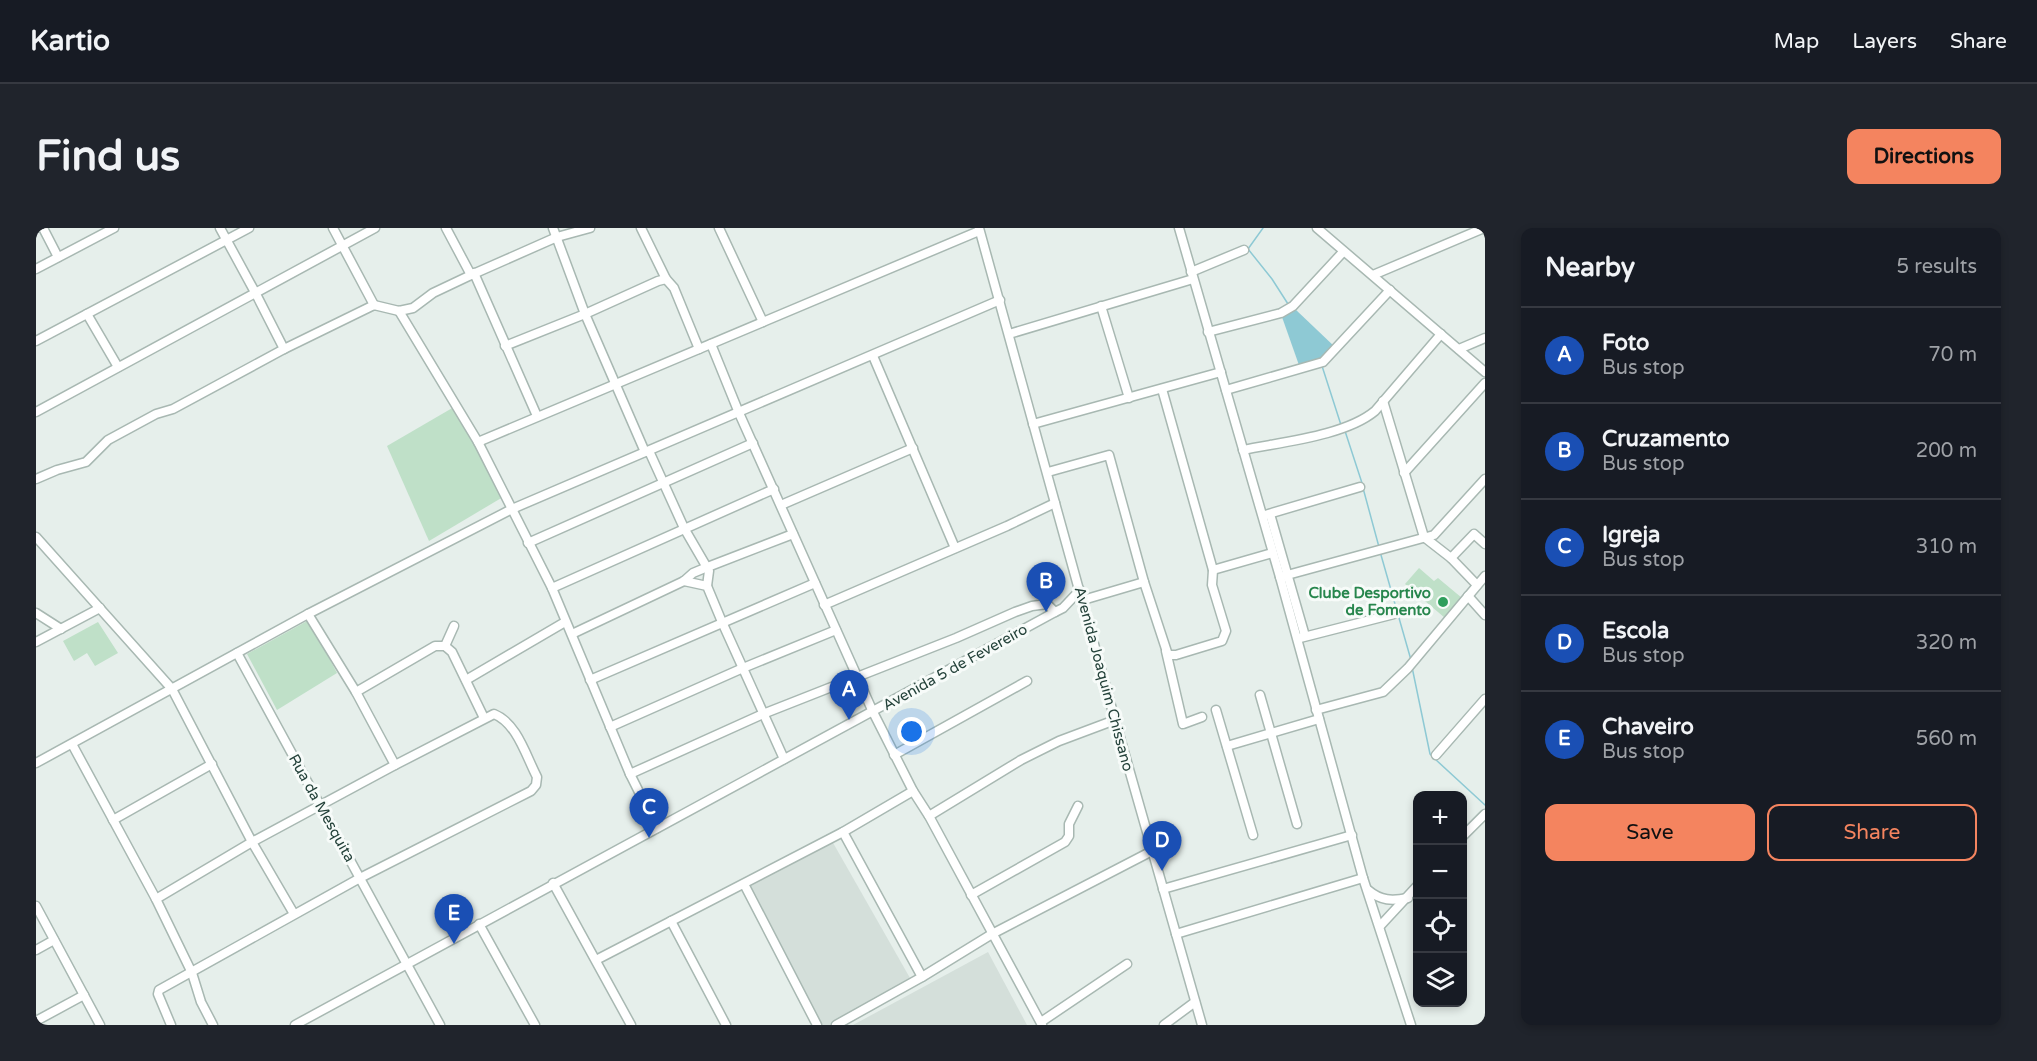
<!DOCTYPE html>
<meta charset="utf-8">
<style>
:root{--surface:#171b24;--page:#20242c;--text:#f1f3f6;--muted:#9ea1a6;--line:#363941;--accent:#f4845f}
body{margin:0;font-family:"Varela Round",sans-serif;background:var(--page);color:var(--text)}
.controls{position:absolute;right:18px;bottom:18px;display:grid;overflow:hidden;border-radius:12px;box-shadow:0 3px 9px #0003}
.controls button{width:54px;height:54px;display:grid;place-items:center;padding:0;border:0;border-bottom:2px solid var(--line);background:var(--surface);color:var(--text);font:30px sans-serif}
.you{position:absolute;left:876px;top:504px;width:21px;height:21px;margin:-15px;border:4px solid #fff;border-radius:50%;background:#1a73e8;box-shadow:0 0 0 9px #1a73e833}
.badge{display:grid;place-items:center;width:39px;height:39px;border-radius:50%;background:var(--accent);color:#fff;font-size:20px;font-weight:700}
.pin{position:absolute;translate:-50% -50px;filter:drop-shadow(0 2px 3px #0008)}
.pin::after{content:'';position:absolute;top:32px;width:21px;height:18px;background:inherit;clip-path:polygon(0 0,100% 0,50% 100%)}
.list{margin:0;padding:0;list-style:none}
h2{display:flex;justify-content:space-between;align-items:center;height:78px;margin:0;padding:0 24px;font-size:26px}
h2 small{font-size:20px;font-weight:400;color:var(--muted)}
.list li{display:grid;grid-template-columns:39px 1fr auto;gap:18px;align-items:center;box-sizing:border-box;height:96px;padding:0 24px;border-top:2px solid var(--line)}
.list b{display:block;font-size:22px;white-space:nowrap}
.list p{margin:0;font-size:20px;white-space:nowrap;color:var(--muted)}
.list em{font-size:20px;font-style:normal;color:var(--muted)}
.actions{display:flex;gap:12px;padding:18px 24px}
.actions a{flex:1;padding:14px 0;border:2px solid var(--accent);border-radius:12px;text-align:center;font-size:21px;color:var(--accent)}
.actions .main{background:var(--accent);color:#111}
.icon{flex:none;width:33px;height:33px;fill:none;stroke:currentColor;stroke-width:2;stroke-linecap:round;stroke-linejoin:round}
.map{position:relative;flex:none;width:1449px;height:797px;overflow:hidden;border-radius:12px}
header{display:flex;align-items:center;gap:36px;box-sizing:border-box;height:84px;padding:0 30px;background:var(--surface);border-bottom:2px solid var(--line)}
header strong{font-size:28px}
nav{display:flex;gap:33px;margin-inline-start:auto;font-size:21px}
.intro{display:flex;align-items:center;justify-content:space-between;box-sizing:border-box;height:144px;padding:0 36px}
h1{margin:0;font-size:42px}
.button{padding:15px 27px;border-radius:12px;background:var(--accent);color:#111;font-size:21px;font-weight:700}
main{display:flex;gap:36px;padding:0 36px}
aside{flex:1;background:var(--surface);border-radius:12px;box-shadow:0 3px 9px #0003}
.map>svg:first-child{display:block}
.built{fill:#d4dfda}
.green{fill:#bfe0c8}
.water{fill:#8ec9d4}
.lines{fill:none;stroke-linecap:round;stroke-linejoin:round}
.stream{stroke:#8ec9d4;stroke-width:1.5}
.minor-casing{stroke:#a8b8b2;stroke-width:11}
.minor{stroke:#fff;stroke-width:8}
.leisure-dot{fill:#2e9e5b;stroke:#f7fbf9;stroke-width:2}
.labels{text-anchor:middle;dominant-baseline:central;stroke-width:6;stroke-linejoin:round;paint-order:stroke}
.leisure-label{font-size:15px;font-weight:bold;fill:#27864d;stroke:#f7fbf9;text-anchor:end}
.street-label{font-size:15px;fill:#24423a;stroke:#f7fbf9}
</style>
<header>
<strong>Kartio</strong>
<nav><a>Map</a><a>Layers</a><a>Share</a></nav>
</header>
<div class="intro"><h1>Find us</h1><a class="button">Directions</a></div>
<main>
<div class="map">
<svg width="1449" height="797" viewBox="0 0 1449 797">
<rect width="100%" height="100%" fill="#e6efeb"/>
<!-- built -->
<g class="built">
<path d="M796,613L874,750L794,797H786L713,655Z"/>
<path d="M952,724L991,797H817Z"/>
</g>
<!-- green -->
<g class="green">
<path d="M418,179L467,269L393,313L351,218Z"/>
<path d="M1383,340L1398,353L1402,350L1426,370L1409,390L1369,356Z"/>
<path d="M273,392L301,445L241,482L211,426Z"/>
<path d="M62,394L82,425L59,438L51,425L38,433L27,413Z"/>
</g>
<!-- water -->
<path class="water" d="M1259,81L1300,120L1287,133L1264,140L1246,89Z"/>
<g class="lines">
<!-- stream -->
<g class="stream">
<path d="M1227,0L1212,21L1236,51L1252,76"/>
<path d="M1286,138L1305,197"/>
<path d="M1309,203L1326,255"/>
<path d="M1327,260L1343,319"/>
<path d="M1345,327L1375,432"/>
<path d="M1376,439L1394,526L1396,528"/>
<path d="M1399,531L1449,577"/>
</g>
<defs>
<g id="minor">
<path d="M7,0L22,29"/>
<path d="M184,0L220,66L248,121"/>
<path d="M297,0L338,77"/>
<path d="M410,0L435,47"/>
<path d="M517,0L549,86L609,224"/>
<path d="M605,0L630,51L638,60L663,121"/>
<path d="M683,0L727,94"/>
<path d="M943,0L1079,492L1166,797"/>
<path d="M1143,0L1244,349L1327,650L1375,797"/>
<path d="M1281,0L1449,144"/>
<path d="M0,41L78,0"/>
<path d="M1155,44L1208,22"/>
<path d="M438,45L501,188"/>
<path d="M1337,47L1448,0"/>
<path d="M1065,78L1093,170"/>
<path d="M363,83L442,214L516,360L594,546L621,600"/>
<path d="M51,86L82,139"/>
<path d="M1172,104L1245,85L1257,78L1307,24"/>
<path d="M973,106L1157,51"/>
<path d="M0,113L213,0"/>
<path d="M675,116L703,185L837,484L877,563L893,588L1006,797"/>
<path d="M469,118L549,86L622,53L630,51"/>
<path d="M1423,121L1449,110"/>
<path d="M837,128L919,320"/>
<path d="M1190,162L1287,134L1354,62"/>
<path d="M1347,173L1388,309L1415,330L1441,357"/>
<path d="M0,184L339,0"/>
<path d="M997,196L1185,144"/>
<path d="M442,214L943,3"/>
<path d="M1207,222C1245,214 1309,208 1339,183L1405,106"/>
<path d="M613,223L648,300L673,343L671,358"/>
<path d="M1012,244L1073,227L1108,354L1132,427H1140L1186,413L1190,403L1176,357L1177,342L1126,161"/>
<path d="M1368,245L1449,155"/>
<path d="M0,251L21,242L50,234L72,212L120,186L137,181L248,121L338,77L363,83L377,80L397,65L435,47L521,9L554,0"/>
<path d="M745,277L877,220"/>
<path d="M1234,286L1269,408"/>
<path d="M1229,287L1324,259"/>
<path d="M0,309L136,461L216,614L258,686"/>
<path d="M492,315L717,215"/>
<path d="M1415,330L1438,306L1449,316"/>
<path d="M1177,342L1236,325"/>
<path d="M1244,349L1398,307L1449,251"/>
<path d="M648,353L671,358L686,394L748,531"/>
<path d="M516,360L738,261"/>
<path d="M1432,368L1449,387"/>
<path d="M1047,372L1108,354"/>
<path d="M788,377L971,298L1019,275"/>
<path d="M0,385L25,401"/>
<path d="M272,386L320,464L359,537"/>
<path d="M536,406L648,353L657,345L669,340L757,306"/>
<path d="M1264,410L1358,386"/>
<path d="M0,414L64,380"/>
<path d="M409,418L418,398"/>
<path d="M1130,423L1147,496L1166,489"/>
<path d="M201,425L404,797"/>
<path d="M430,452L529,394"/>
<path d="M554,452L779,355"/>
<path d="M320,464L399,418H409L416,424L448,490"/>
<path d="M1224,467L1261,596"/>
<path d="M1180,482L1217,607"/>
<path d="M1280,482L1347,464L1372,440L1449,348"/>
<path d="M574,499L707,440L800,402"/>
<path d="M36,516L120,671L156,745L165,774L177,797"/>
<path d="M1191,518L1283,491"/>
<path d="M858,527L991,453"/>
<path d="M1400,527L1449,471"/>
<path d="M0,535L272,386L476,281L964,72"/>
<path d="M594,546L727,486L920,410L979,384L996,378L1011,376L1019,384"/>
<path d="M893,588L985,532L1023,513L1079,492"/>
<path d="M77,592L176,536"/>
<path d="M807,604L886,749"/>
<path d="M1426,609L1449,586"/>
<path d="M517,655L595,797"/>
<path d="M708,656L781,797"/>
<path d="M1127,661L1316,607"/>
<path d="M1332,662C1345,673 1356,673 1372,670"/>
<path d="M935,667L1029,614L1033,608V596L1042,578"/>
<path d="M120,671L216,614L359,537L458,486C481,495 490,528 501,549L500,557L495,563L324,650L123,762L122,766L135,797"/>
<path d="M0,678L64,797"/>
<path d="M635,693L690,797"/>
<path d="M443,696L499,797"/>
<path d="M1344,698L1382,657"/>
<path d="M1140,706L1327,650"/>
<path d="M0,722L18,712"/>
<path d="M560,732L807,604L877,563"/>
<path d="M0,793L48,767"/>
<path d="M1005,794L1091,736"/>
<path d="M259,797L1019,384L1027,380L1044,362"/>
<path d="M800,797L886,749L956,706L1116,623"/>
<path d="M1128,797L1159,774"/>
</g>
</defs>
<!-- minor casing -->
<use href="#minor" class="minor-casing"/>
<!-- minor -->
<use href="#minor" class="minor"/>
</g>
<!-- markers -->
<circle class="leisure-dot" cx="1407" cy="374" r="6"/>
<g class="labels">
<!-- leisure labels -->
<g class="leisure-label">
<text x="1395" y="365">Clube Desportivo<tspan x="1395" dy="17">de Fomento</tspan></text>
</g>
<!-- street labels -->
<g class="street-label">
<text transform="translate(919 439) rotate(-29)">Avenida 5 de Fevereiro</text>
<text transform="translate(1068 451) rotate(75)">Avenida Joaquim Chissano</text>
<text transform="translate(286 580) rotate(61)">Rua da Mesquita</text>
</g>
</g>
</svg>
<div class="controls">
<button>+</button>
<button>−</button>
<button><svg class="icon" aria-label="locate" viewBox="0 0 24 24"><circle cx="12" cy="12" r="6"/><path d="M12 2v4M12 18v4M2 12h4M18 12h4"/></svg></button>
<button><svg class="icon" aria-label="layers" viewBox="0 0 24 24"><path d="M12 4l9 5-9 5-9-5zM3 14l9 5 9-5"/></svg></button>
</div>
<div class="you"></div>
<div class="pin badge" style="left:813px;top:492px;background:#1a4fb4">A</div>
<div class="pin badge" style="left:1010px;top:384px;background:#1a4fb4">B</div>
<div class="pin badge" style="left:613px;top:610px;background:#1a4fb4">C</div>
<div class="pin badge" style="left:1126px;top:643px;background:#1a4fb4">D</div>
<div class="pin badge" style="left:418px;top:716px;background:#1a4fb4">E</div>
</div>
<aside>
<h2>Nearby<small>5 results</small></h2>
<ul class="list">
<li><span class="badge" style="background:#1a4fb4">A</span><div><b>Foto</b><p>Bus stop</p></div><em>70 m</em></li>
<li><span class="badge" style="background:#1a4fb4">B</span><div><b>Cruzamento</b><p>Bus stop</p></div><em>200 m</em></li>
<li><span class="badge" style="background:#1a4fb4">C</span><div><b>Igreja</b><p>Bus stop</p></div><em>310 m</em></li>
<li><span class="badge" style="background:#1a4fb4">D</span><div><b>Escola</b><p>Bus stop</p></div><em>320 m</em></li>
<li><span class="badge" style="background:#1a4fb4">E</span><div><b>Chaveiro</b><p>Bus stop</p></div><em>560 m</em></li>
</ul>
<div class="actions"><a class="main">Save</a><a>Share</a></div>
</aside>
</main>
